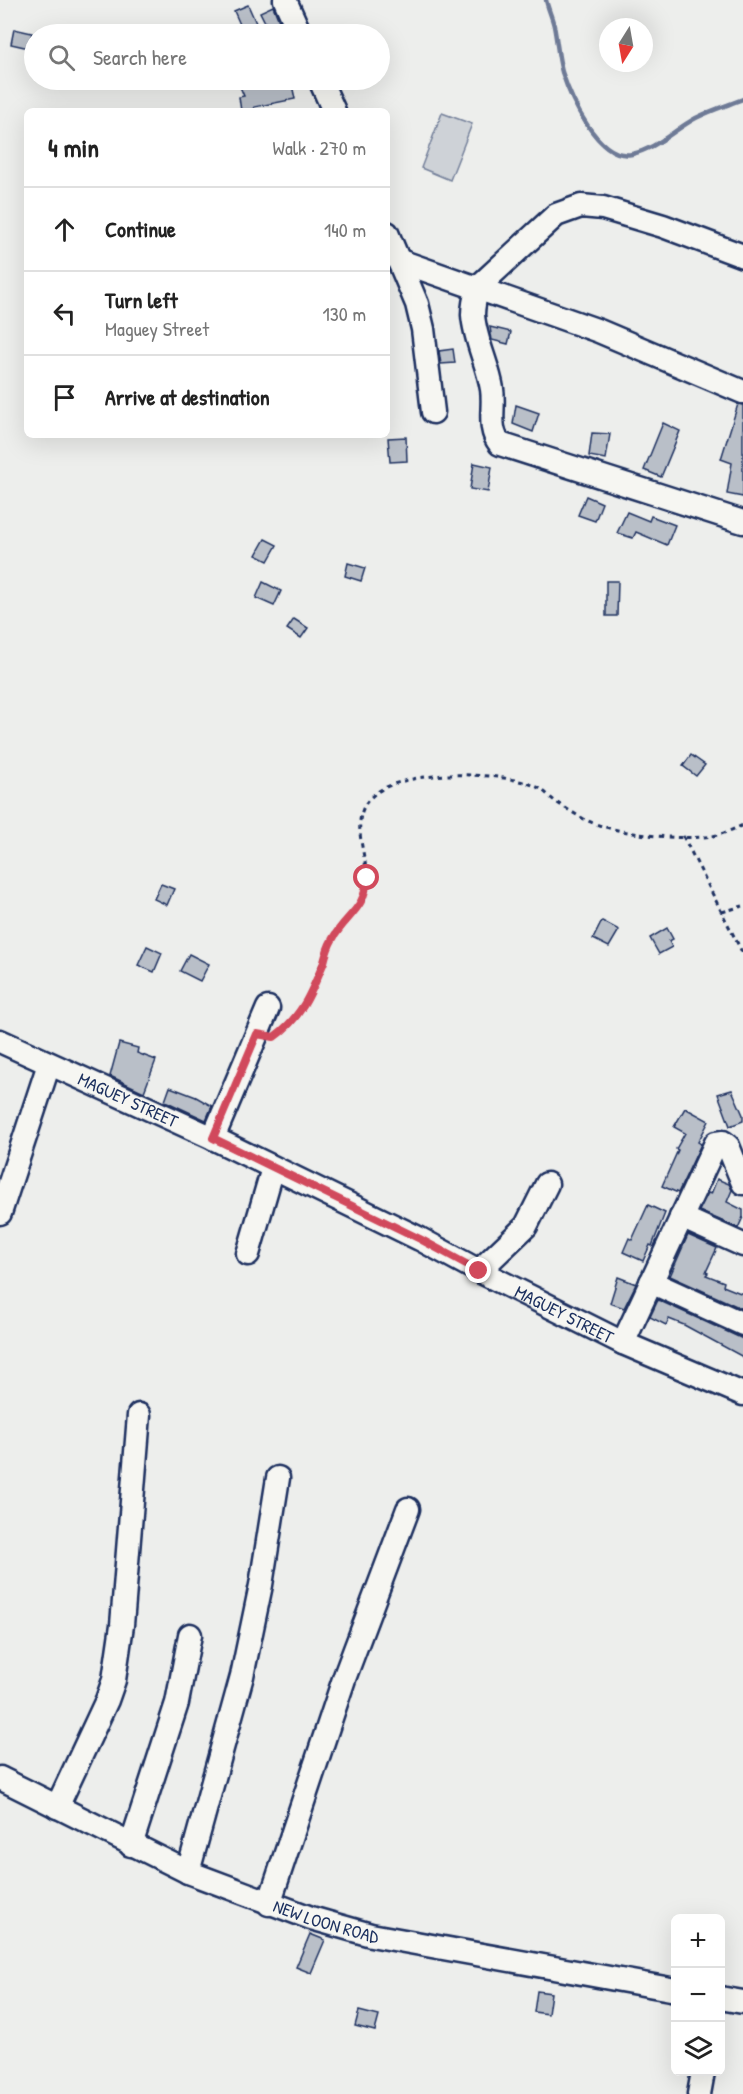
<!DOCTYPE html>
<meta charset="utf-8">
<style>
:root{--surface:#fff;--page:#f2f2f2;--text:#222;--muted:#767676;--line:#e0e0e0}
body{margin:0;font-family:"Patrick Hand",sans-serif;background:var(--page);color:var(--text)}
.controls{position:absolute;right:18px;bottom:18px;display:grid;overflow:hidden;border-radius:9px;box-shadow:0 6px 24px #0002}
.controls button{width:54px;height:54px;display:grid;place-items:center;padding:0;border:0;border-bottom:2px solid var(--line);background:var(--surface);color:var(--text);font:30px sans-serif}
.compass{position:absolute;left:599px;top:18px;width:54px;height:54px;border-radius:50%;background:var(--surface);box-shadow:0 6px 24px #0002;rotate:191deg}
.stop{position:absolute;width:18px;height:18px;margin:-14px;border:4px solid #d1495b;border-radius:50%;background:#fff}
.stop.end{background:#d1495b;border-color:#fff;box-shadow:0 2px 6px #0008}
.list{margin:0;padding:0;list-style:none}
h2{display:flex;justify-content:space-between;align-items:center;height:78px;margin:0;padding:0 24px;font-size:26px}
h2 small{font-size:20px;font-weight:400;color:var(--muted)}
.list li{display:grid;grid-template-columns:39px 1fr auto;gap:18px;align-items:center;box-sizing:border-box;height:84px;padding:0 24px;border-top:2px solid var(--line)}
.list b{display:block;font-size:22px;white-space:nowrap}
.list p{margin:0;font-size:20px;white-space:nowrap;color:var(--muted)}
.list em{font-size:20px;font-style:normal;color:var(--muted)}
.icon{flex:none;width:33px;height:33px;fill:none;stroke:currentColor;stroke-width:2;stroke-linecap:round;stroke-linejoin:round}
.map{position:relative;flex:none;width:743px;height:2094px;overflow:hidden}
.search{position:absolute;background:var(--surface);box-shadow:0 6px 24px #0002;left:24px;top:24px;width:366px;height:66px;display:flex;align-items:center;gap:15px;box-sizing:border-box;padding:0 21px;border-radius:33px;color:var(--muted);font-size:22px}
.panel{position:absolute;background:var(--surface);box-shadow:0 6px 24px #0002;left:24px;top:108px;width:366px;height:330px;border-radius:9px}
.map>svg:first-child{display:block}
.green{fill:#ced2d7;stroke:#74809a;stroke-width:1.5}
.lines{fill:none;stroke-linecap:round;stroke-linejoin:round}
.stream{stroke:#6e7a96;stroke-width:4.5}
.building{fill:#b9bfc8;stroke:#1b2f5e;stroke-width:1.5}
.minor-casing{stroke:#1b2f5e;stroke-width:27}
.path{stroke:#1b2f5e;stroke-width:3;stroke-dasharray:4.5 4.5;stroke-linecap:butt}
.minor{stroke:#f6f6f2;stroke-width:22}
.route{stroke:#d1495b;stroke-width:8}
.labels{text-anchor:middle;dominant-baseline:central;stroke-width:5;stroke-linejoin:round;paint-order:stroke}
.street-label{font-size:18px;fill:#1b2f5e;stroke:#f6f6f2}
</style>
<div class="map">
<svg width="743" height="2094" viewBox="0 0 743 2094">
<rect width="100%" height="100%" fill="#edeeec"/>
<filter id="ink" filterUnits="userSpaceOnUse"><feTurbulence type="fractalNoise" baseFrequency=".0167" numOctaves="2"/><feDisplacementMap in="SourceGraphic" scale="12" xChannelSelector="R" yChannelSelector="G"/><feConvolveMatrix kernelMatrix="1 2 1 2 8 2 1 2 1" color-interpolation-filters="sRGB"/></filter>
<g filter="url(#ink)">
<!-- green -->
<path class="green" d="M442,113L472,124L450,180L421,168Z"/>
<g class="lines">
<!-- stream -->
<path class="stream" d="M546,0C548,9 552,17 554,26C557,41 558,57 562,72C570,97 598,161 632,154C656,149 675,129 696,118C711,110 728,105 743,99"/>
</g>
<!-- building -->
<g class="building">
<path d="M248,5L256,23L242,29L234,11Z"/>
<path d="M273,6L279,21L267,26L260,12Z"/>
<path d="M14,29L32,33L29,48L11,44Z"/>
<path d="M237,80H291L295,99L254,107V111H241L239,97L244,96Z"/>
<path d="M490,327L511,332L508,344L492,340Z"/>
<path d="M453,349L455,363L441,364L439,351Z"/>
<path d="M738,404L743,405V497L727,494L732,463L721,459Z"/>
<path d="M516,405L539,413L533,432L513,424Z"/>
<path d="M663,423L680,431L661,477L644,470Z"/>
<path d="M592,433L610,434L606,459L589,456Z"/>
<path d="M406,437L407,461L390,462L388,438Z"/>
<path d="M474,463L492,467L488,492L470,489Z"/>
<path d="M586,496L602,503L595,521L578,515Z"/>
<path d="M627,512L649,521L651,516L675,525L667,545L636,532L633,538L617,533Z"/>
<path d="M265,539L277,545L268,561L256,555Z"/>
<path d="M348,563L365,568L361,581L345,576Z"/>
<path d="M606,581H618L617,616H606Z"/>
<path d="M263,582L281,591L274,606L256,598Z"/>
<path d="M294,619L308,628L301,638L287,629Z"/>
<path d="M691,755L705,765L696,776L683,766Z"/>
<path d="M161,884L174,889L167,905L154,899Z"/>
<path d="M602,921L619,930L609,947L593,939Z"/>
<path d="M667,928L673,939L669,941L672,947L659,954L650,938Z"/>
<path d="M147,946L162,953L154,972L138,965Z"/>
<path d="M189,954L209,964L200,981L180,971Z"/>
<path d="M119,1043L138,1048L137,1053L156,1060L144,1092L110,1076Z"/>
<path d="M170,1087L196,1097L212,1106L206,1120L165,1101Z"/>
<path d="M732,1090L743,1115V1121L730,1126L718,1094Z"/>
<path d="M685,1108L709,1121L698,1142L701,1144L678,1193L662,1186L678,1150L676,1149L685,1133L674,1127Z"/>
<path d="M717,1179L729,1184L732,1190L727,1202L743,1210V1217L738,1228L699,1211L708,1193L711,1194Z"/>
<path d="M648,1205L665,1213L652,1246L650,1245L643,1261L623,1252L629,1238L632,1240Z"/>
<path d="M688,1235L717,1248L706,1272L708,1273L706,1275L724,1282L723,1286L743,1294V1309L670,1276Z"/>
<path d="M618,1277L636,1284L624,1308L610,1303Z"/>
<path d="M658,1300L743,1339V1357L684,1325L669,1319L666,1325L650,1317Z"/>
<path d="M310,1934L325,1940L311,1973L296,1967Z"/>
<path d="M537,1991L551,1993L548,2014L534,2012Z"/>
<path d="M359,2011L379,2016L375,2031L355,2026Z"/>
</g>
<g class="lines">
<defs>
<g id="minor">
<path d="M285,0L300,34"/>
<path d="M320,80L334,111"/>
<path d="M387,233L417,304L423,329L433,412"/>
<path d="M743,256L663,226L603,208L581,206L556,215L478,287C475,297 473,305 473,315C475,341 488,364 492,389C495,408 487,428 500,444L743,522"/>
<path d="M400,261L599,331L743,392"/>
<path id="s1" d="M0,1041L213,1138L420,1239L479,1271L623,1343L743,1394"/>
<path d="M213,1138L268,1008"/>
<path d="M0,1213L49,1064"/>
<path d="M681,1217L743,1245"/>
<path d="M248,1254L273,1168"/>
<path d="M479,1271L526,1226L547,1184"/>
<path d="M651,1282L743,1324"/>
<path d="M623,1343L716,1143L723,1142L728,1146L743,1183"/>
<path id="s2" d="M0,1778L188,1872L311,1918L371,1935L676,1990"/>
<path d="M57,1807L107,1700L114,1680L122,1625L139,1415"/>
<path d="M131,1845L177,1703L190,1635"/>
<path d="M188,1872L242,1676L261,1585L278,1478"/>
<path d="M269,1904L345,1676L408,1509"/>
<path d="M720,1998L743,2002"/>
<path d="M699,2094L703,2072"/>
</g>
</defs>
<!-- minor casing -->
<use href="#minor" class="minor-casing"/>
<!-- path -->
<g class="path">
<path d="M683,836L743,954"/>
<path d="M722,912L743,906"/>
<path d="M276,1035C312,1011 316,967 337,931C346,917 362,909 366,892C373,860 342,818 376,793C408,769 499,771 535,786C543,789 549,797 556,802C565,808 575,814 584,819C613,834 681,841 713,836C723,834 734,829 743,825"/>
</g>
<!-- minor -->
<use href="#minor" class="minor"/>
</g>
</g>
<g class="lines" filter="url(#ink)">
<!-- route -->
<path class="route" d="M367,878C365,911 346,914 332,940C328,947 326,954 324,962C311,993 302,1017 274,1037L257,1034L213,1138L420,1239L479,1271"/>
</g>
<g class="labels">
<!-- street labels -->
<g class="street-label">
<text stroke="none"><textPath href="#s1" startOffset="141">MAGUEY STREET</textPath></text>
<text stroke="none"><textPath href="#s1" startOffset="627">MAGUEY STREET</textPath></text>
<text stroke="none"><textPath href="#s2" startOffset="357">NEW LOON ROAD</textPath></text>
</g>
</g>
</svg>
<div class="controls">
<button>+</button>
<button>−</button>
<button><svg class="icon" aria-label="layers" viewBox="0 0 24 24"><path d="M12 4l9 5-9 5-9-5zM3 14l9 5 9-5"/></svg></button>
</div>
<svg class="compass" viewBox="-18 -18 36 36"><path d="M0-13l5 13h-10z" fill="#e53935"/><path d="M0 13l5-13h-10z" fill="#767676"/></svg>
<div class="stop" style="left:367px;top:878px"></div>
<div class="stop end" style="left:479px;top:1271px"></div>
<div class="search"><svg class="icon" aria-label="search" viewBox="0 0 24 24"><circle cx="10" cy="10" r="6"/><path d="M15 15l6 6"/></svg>Search here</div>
<section class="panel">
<h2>4 min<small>Walk · 270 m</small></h2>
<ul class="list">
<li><svg class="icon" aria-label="ahead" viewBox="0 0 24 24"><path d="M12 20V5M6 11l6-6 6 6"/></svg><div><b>Continue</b></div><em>140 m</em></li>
<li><svg class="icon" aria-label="left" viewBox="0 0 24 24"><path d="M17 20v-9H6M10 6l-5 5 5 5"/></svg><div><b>Turn left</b><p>Maguey Street</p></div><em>130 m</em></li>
<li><svg class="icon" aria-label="arrive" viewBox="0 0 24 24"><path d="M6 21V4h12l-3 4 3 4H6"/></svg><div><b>Arrive at destination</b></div></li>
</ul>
</section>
</div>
